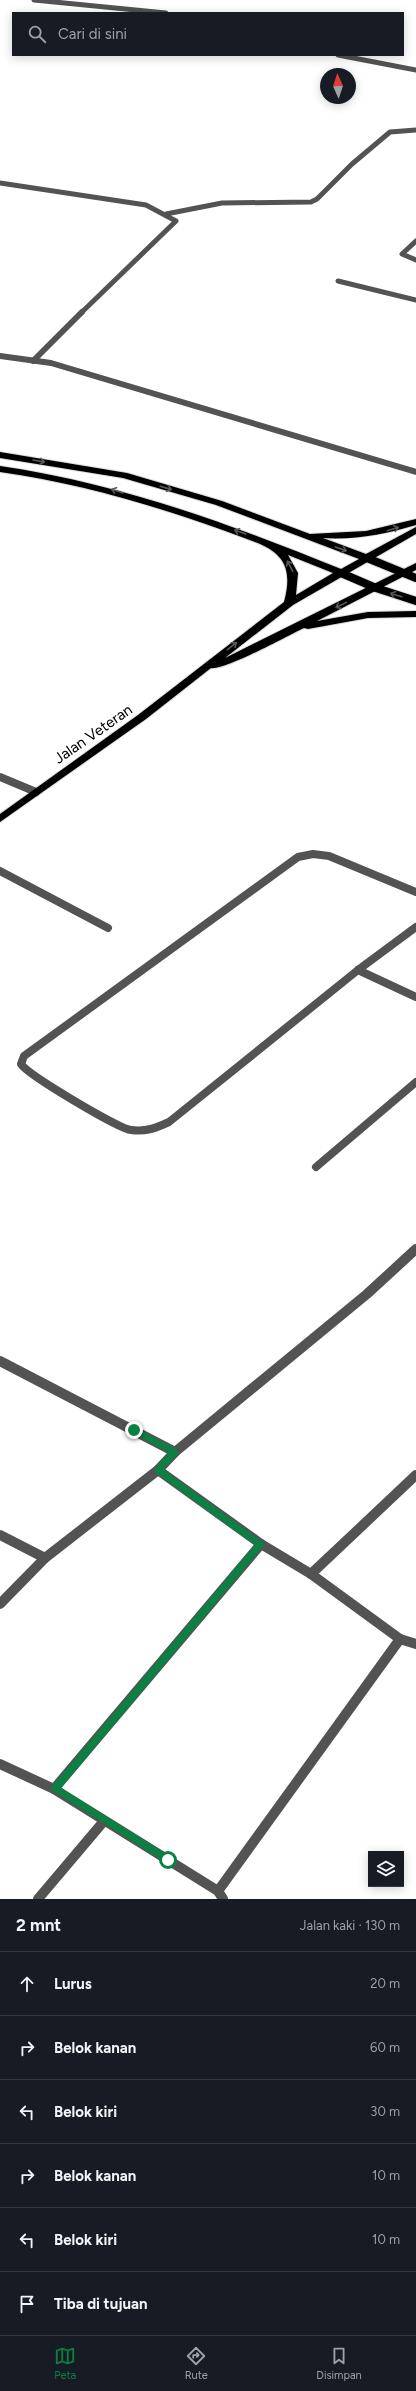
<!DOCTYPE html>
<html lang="id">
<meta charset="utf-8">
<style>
:root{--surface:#171b24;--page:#20242c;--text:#f1f3f6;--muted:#9ea1a6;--line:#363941;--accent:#0b8043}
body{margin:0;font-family:Figtree,sans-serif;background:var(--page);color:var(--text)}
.controls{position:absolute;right:12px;bottom:12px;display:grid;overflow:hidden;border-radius:0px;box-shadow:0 2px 10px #0003}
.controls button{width:36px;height:36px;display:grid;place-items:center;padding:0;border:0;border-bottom:1px solid var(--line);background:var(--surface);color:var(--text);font:20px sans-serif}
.compass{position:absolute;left:320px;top:68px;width:36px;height:36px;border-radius:50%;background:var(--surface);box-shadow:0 2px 10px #0003;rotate:357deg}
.stop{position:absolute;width:12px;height:12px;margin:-9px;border:3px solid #0b8043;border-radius:50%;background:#fff}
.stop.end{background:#0b8043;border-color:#fff;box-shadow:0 1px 4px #0008}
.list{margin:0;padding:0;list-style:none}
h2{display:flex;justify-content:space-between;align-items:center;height:52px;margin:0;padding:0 16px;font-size:17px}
h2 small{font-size:13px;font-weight:400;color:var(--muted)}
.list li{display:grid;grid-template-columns:26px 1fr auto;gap:12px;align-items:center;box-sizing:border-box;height:64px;padding:0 16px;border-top:1px solid var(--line)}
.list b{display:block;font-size:15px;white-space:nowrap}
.list em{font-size:13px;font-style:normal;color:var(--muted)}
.icon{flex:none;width:22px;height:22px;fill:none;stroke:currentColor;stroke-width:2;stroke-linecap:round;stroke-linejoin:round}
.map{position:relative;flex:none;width:416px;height:1899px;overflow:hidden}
.search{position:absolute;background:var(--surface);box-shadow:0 2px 10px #0003;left:12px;right:12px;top:12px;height:44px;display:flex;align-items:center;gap:10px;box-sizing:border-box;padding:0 14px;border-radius:0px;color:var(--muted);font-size:15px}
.sheet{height:436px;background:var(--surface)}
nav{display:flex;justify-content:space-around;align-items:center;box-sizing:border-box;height:56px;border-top:1px solid var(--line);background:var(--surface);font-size:11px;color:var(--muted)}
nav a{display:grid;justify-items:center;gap:2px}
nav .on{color:var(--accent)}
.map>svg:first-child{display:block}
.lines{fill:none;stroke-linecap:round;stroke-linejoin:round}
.primary-casing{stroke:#dbdbdb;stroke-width:10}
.highway-casing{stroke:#dbdbdb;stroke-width:2}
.lane-far2{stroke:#535353;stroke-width:5}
.lane-far1{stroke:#535353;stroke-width:6}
.lane{stroke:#535353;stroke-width:8}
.street-far2{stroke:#535353;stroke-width:5}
.street-far1{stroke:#535353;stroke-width:8}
.street{stroke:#535353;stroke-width:10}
.primary{stroke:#000;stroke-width:8}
.highway{fill:#000;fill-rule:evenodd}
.oneway{stroke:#595959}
.route{fill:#0b8043}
.labels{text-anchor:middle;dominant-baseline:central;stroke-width:3;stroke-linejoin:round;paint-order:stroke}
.street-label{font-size:15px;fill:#000;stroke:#fff}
</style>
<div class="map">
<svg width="416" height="1899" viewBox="0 0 416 1899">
<rect width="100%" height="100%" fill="#fff"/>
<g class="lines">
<defs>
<g id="primary">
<path d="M367,558L416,578"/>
<path d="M341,573L376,588L416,601"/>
</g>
<path id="highway" d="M0,452L127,473L222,501L310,534L366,531L416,519V525C386,534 355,540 323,538L366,554L416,527V534L293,605L225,658L416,563V570L317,621L368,612L416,611V617L368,618L308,629L304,628C289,635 224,671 211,668L146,719L0,822V814L138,715L284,602C293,569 284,553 255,542C170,510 90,485 0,472V466C122,484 227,523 341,569L359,559L216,505L123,478L0,458ZM288,555L333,573L296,595L298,573Z"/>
</defs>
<!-- primary casing -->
<use href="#primary" class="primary-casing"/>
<!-- highway casing -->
<use href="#highway" class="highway-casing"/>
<!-- lane-far2 -->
<g class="lane-far2">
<path d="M0,183L146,205L176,221L81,313"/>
<path d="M166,214L222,203L311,202L317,199L352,164L390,132L416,130"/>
</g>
<!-- lane-far1 -->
<g class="lane-far1">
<path d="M0,356L51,363L416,472"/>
<path d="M33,361L82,312"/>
</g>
<!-- lane -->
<path class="lane" d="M0,777L36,792"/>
<!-- street-far2 -->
<g class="street-far2">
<path d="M34,0L166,13"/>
<path d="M338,55L416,70"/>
<path d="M416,241L402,254L416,260"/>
<path d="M338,281L416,300"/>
</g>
<!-- street-far1 -->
<g class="street-far1">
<path d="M0,871L108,928"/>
<path d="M416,892L329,856L313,854L298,857L24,1056L21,1064C28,1075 119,1129 131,1130C146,1132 156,1128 169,1122L358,970L416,927"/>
<path d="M358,970L416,997"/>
<path d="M316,1167L416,1082"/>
</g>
<!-- street -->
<g class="street">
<path d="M0,1361L175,1452"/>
<path d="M158,1470L261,1544L311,1574L400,1639L416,1644"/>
<path d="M0,1535L45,1558"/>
<path d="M311,1574L416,1475"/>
<path d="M0,1604L45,1558L158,1470L175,1452L367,1294L416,1249"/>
<path d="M0,1764L54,1789L218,1891L223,1899"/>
<path d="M54,1789L261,1544"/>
<path d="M218,1891L400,1639"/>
<path d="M38,1899L104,1821"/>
</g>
<!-- primary -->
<use href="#primary" class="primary"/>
<!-- highway -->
<use href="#highway" class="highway"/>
</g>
<!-- one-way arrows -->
<defs><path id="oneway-shaft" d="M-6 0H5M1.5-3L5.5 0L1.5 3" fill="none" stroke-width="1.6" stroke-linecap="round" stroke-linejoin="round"/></defs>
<g class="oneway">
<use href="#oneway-shaft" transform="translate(39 461) rotate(10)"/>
<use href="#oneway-shaft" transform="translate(166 488) rotate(16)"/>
<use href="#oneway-shaft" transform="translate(117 491) rotate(-162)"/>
<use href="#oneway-shaft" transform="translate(393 529) rotate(-17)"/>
<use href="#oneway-shaft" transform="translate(240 532) rotate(-160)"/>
<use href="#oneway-shaft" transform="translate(341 549) rotate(19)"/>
<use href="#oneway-shaft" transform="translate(290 566) rotate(-117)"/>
<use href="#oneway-shaft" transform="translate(396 595) rotate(-162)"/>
<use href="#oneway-shaft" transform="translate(341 605) rotate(154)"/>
<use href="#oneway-shaft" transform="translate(232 646) rotate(-39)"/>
</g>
<!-- route -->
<path class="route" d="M134,1427L178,1450V1454L163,1469L265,1544L61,1788L171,1857L172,1860L168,1864L50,1789L255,1545L155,1472V1468L169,1453L131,1432L130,1430Z"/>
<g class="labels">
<!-- street labels -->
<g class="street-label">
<text transform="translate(93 734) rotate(-35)">Jalan Veteran</text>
</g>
</g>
</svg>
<div class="controls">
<button><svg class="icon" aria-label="layers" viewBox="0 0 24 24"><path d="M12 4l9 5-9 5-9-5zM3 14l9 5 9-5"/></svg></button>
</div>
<svg class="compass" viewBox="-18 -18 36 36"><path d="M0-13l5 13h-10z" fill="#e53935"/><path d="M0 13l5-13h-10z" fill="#9ea1a6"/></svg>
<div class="stop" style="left:168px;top:1860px"></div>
<div class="stop end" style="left:134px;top:1430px"></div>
<div class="search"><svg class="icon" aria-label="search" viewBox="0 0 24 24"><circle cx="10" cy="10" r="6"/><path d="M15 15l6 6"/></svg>Cari di sini</div>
</div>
<section class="sheet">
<h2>2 mnt<small>Jalan kaki · 130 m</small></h2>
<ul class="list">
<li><svg class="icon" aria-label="ahead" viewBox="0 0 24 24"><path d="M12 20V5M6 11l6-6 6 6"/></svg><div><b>Lurus</b></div><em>20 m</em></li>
<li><svg class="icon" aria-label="right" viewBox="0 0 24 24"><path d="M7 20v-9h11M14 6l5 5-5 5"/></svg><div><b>Belok kanan</b></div><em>60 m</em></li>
<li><svg class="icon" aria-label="left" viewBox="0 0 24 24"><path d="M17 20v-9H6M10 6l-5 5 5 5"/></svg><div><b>Belok kiri</b></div><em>30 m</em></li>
<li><svg class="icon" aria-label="right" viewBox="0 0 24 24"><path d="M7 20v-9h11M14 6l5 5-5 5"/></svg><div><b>Belok kanan</b></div><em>10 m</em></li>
<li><svg class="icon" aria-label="left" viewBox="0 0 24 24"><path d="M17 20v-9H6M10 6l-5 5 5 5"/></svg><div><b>Belok kiri</b></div><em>10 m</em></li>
<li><svg class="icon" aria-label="arrive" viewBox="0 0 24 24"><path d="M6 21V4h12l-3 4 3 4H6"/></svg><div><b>Tiba di tujuan</b></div></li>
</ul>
</section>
<nav>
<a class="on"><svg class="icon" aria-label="map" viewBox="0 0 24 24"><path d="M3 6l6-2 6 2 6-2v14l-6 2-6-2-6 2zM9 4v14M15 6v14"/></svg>Peta</a>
<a><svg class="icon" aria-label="directions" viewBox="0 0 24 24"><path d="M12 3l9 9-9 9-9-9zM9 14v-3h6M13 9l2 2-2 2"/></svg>Rute</a>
<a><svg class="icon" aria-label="saved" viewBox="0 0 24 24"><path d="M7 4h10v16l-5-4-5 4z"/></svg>Disimpan</a>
</nav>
